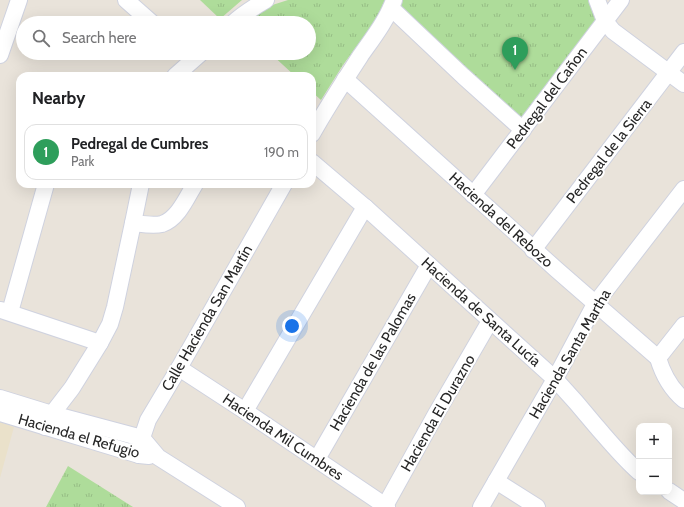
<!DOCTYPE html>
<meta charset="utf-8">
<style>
:root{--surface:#fff;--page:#f6f6f6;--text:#202124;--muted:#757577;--line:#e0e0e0;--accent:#455dea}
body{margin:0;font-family:Cabin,sans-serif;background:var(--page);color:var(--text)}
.controls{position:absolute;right:12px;bottom:12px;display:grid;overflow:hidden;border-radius:8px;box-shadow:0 4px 16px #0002}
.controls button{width:36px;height:36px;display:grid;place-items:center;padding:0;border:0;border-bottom:1px solid var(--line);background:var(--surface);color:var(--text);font:20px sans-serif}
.you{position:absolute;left:292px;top:326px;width:14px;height:14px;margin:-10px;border:3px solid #fff;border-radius:50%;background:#1a73e8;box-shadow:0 0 0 6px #1a73e833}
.badge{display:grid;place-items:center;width:26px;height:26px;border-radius:50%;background:var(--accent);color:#fff;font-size:13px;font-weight:700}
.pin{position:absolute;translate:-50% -33px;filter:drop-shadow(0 1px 2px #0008)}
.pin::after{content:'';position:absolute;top:21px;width:14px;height:12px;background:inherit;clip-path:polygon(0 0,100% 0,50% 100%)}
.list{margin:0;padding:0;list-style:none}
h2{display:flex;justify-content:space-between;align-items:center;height:52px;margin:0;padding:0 16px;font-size:17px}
h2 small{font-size:13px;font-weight:400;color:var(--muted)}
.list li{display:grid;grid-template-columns:26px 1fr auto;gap:12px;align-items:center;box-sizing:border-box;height:56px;margin:0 8px 8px;padding:0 8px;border:1px solid var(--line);border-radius:12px}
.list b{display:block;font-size:15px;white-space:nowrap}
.list p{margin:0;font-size:13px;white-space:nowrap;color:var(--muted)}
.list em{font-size:13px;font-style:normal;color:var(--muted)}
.icon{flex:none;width:22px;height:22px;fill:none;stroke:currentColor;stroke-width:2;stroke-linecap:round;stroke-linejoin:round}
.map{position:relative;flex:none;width:684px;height:507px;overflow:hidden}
.search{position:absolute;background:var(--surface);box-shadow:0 4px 16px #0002;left:16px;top:16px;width:300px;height:44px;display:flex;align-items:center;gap:10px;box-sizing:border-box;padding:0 14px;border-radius:22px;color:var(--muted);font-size:15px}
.panel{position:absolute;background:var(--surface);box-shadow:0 4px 16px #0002;left:16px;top:72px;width:300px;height:116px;border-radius:12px}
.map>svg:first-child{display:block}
.education{fill:#eae1ca}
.park{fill:url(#park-tufts)}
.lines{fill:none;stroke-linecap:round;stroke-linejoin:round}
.minor-casing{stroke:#cfd2df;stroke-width:18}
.minor{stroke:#fff;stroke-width:16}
.labels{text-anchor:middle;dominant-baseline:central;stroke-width:4;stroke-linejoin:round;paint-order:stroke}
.street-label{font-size:15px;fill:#272727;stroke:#fff}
</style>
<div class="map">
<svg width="684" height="507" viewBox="0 0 684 507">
<defs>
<pattern id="park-tufts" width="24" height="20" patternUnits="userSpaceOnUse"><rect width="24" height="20" fill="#aedc9a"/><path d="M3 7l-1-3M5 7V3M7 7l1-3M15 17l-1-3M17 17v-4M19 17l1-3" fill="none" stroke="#96bd85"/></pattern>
</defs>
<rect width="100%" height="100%" fill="#e9e3da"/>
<!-- education -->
<path class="education" d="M0,422L14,427L0,478Z"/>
<!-- park -->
<g class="park">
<path d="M200,0H242L220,19Z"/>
<path d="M288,0H386L381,13L343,65L321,100L312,92V76H295L270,53H309V23H241L263,8Z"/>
<path d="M402,0H591L598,21L523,120L399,6Z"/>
<path d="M68,466L133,507H46Z"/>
</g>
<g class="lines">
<defs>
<g id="minor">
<path d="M126,0L152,23"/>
<path d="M597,0L605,21L613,31L684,84"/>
<path d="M391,8L463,76L523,130"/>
<path d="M233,23C243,14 254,7 266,0"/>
<path d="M0,55L19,0"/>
<path d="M175,76L201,53"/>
<path d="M345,79L557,270L658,358"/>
<path d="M312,134C327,107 344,81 361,55C373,38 387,20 394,0"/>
<path d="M312,162L365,207L555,379C569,394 583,410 596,426C610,442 623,458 639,472"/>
<path d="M473,195L621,0"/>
<path d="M133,223C142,224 153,226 162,224C178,219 187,197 195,184"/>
<path d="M533,250L684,52"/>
<path d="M1,310L100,343"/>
<path d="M10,312L46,184"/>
<path d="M658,358C663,375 671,389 684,400"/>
<path d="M658,358L684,325"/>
<path d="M179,368L245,411L387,507"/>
<path d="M0,398L52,414L142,438L158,457L237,507"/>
<path d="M245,411L365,207"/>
<path d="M0,413L139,455L149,456"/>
<path d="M45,427L52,414L72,388L100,343L110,324L115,307L133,223L141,184"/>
<path d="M139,455L142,438L148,420L179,368L284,184"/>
<path d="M317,459L429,265"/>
<path d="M496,481L537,507"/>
<path d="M669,491L684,501"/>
<path d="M385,506L436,414L490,321"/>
<path d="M481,507L555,379L595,304L684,189"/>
</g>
</defs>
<!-- minor casing -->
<use href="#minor" class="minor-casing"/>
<!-- minor -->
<use href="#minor" class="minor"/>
</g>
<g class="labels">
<!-- street labels -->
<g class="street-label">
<text transform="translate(547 98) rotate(-53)">Pedregal del Cañon</text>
<text transform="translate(609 151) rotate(-52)">Pedregal de la Sierra</text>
<text transform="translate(501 220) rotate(42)">Hacienda del Rebozo</text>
<text transform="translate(481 312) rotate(42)">Hacienda de Santa Lucía</text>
<text transform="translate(207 318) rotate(-60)">Calle Hacienda San Martín</text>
<text transform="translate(570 354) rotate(-60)">Hacienda Santa Martha</text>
<text transform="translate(373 362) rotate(-60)">Hacienda de las Palomas</text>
<text transform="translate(438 413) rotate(-60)">Hacienda El Durazno</text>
<text transform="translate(79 436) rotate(16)">Hacienda el Refugio</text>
<text transform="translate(283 437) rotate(34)">Hacienda Mil Cumbres</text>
</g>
</g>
</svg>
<div class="controls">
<button>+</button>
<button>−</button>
</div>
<div class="you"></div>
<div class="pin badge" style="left:515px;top:70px;background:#2e9e5b">1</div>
<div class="search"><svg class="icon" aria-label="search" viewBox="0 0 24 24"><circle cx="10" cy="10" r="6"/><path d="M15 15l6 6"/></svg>Search here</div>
<section class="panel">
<h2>Nearby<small></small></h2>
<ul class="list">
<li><span class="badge" style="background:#2e9e5b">1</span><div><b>Pedregal de Cumbres</b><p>Park</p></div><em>190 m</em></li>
</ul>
</section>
</div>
